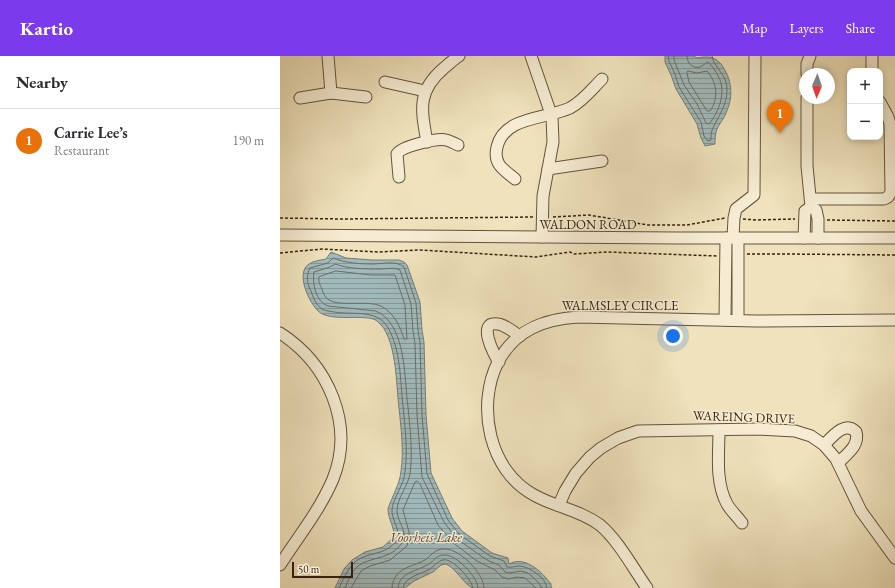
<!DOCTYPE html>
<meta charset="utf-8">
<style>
:root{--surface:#fff;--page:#f7f7f7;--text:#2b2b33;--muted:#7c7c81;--line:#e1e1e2;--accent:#7c3aed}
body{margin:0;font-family:"EB Garamond",serif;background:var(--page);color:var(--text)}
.controls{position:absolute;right:12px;top:12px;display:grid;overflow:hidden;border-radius:8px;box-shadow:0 2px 6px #0003}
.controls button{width:36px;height:36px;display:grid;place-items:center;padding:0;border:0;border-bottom:1px solid var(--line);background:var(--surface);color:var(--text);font:20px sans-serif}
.compass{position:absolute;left:519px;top:12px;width:36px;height:36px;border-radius:50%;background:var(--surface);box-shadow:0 2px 6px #0003;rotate:182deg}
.scale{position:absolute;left:12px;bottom:10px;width:61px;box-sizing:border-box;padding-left:4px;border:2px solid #39220f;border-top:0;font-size:11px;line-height:14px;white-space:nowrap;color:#39220f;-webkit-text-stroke:3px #f5ecd3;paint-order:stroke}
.you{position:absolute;left:393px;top:280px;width:14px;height:14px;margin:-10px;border:3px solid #fff;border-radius:50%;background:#1a73e8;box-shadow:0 0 0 6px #1a73e833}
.badge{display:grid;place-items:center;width:26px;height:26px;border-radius:50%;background:var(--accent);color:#fff;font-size:13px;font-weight:700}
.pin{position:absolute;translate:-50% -33px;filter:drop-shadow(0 1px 2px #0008)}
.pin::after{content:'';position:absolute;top:21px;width:14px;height:12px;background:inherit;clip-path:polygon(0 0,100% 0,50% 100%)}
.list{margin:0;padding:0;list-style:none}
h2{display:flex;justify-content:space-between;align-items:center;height:52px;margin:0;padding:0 16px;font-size:17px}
h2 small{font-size:13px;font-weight:400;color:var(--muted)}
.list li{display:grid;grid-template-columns:26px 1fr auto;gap:12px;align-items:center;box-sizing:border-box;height:64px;padding:0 16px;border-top:1px solid var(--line)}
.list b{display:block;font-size:15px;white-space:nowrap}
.list p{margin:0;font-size:13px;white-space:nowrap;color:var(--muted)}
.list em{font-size:13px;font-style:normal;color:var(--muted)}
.map{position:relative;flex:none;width:615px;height:532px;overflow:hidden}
header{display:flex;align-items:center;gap:24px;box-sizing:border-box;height:56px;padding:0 20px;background:var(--accent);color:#fff}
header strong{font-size:19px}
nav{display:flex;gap:22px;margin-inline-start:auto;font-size:14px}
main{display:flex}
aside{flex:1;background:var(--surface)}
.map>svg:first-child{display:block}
.water{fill:url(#water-rules);stroke:#777d77}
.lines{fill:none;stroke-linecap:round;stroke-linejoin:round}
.shore{stroke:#6c6e66;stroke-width:1}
.minor-casing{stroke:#66523a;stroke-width:13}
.path{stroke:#39220f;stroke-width:1.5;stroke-dasharray:3 2;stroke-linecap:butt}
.minor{stroke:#f5ecd3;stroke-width:11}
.labels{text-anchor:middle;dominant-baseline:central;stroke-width:3;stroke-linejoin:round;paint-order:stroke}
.street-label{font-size:13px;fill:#39220f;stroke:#f5ecd3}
.water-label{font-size:14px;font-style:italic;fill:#585043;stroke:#f5ecd3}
</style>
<header>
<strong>Kartio</strong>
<nav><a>Map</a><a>Layers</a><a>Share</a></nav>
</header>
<main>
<aside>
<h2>Nearby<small></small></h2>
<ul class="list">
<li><span class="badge" style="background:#e8710a">1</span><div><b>Carrie Lee’s</b><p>Restaurant</p></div><em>190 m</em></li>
</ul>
</aside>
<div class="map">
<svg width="615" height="532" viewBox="0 0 615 532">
<defs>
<pattern id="water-rules" width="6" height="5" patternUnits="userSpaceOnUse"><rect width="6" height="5" fill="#a0babc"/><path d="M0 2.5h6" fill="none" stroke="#839797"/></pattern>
</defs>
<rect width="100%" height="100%" fill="#efe2bc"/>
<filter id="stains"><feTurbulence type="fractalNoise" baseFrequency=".005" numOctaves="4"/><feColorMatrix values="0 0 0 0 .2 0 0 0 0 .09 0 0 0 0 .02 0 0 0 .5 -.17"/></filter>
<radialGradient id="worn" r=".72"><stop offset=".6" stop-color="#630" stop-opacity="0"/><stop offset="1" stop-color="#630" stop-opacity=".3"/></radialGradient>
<!-- water -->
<g class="water">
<path d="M385,0H414L417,2C427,0 434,0 441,8C452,23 454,40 446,57C444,63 439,68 437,73C435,78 435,84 435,88L425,90L421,82L417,68L396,33L391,19L385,6Z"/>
<path d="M51,196L66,202L92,204H119L124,206L127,209L140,246L142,274L144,286L146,359L151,417L172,462L182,475L212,497L228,502L229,508C245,499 262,516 271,528V530L272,532H193C184,529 177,513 166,508L161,509L153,516L134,525L125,532H55L64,513L72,504L85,496L103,491L114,481C115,472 108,463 108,453C112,440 120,428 121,415C124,395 121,372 119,352C116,329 117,280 97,265C87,257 50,267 38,255C29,246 15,217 29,208C33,205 41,204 46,203Z"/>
</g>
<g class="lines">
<!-- shore -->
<g class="shore">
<path d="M388,0L389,5L395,18L399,31L421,66L424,80L428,85L431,84C431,80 431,75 433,72C439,59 447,49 447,34C448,19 433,11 432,0"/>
<path d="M394,0V4L404,29L417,48L426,67L429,68C439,56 447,35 438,20C436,15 432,10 428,6C425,7 423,10 420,11C412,13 407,7 407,0"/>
<path d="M408,15L417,17L427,15C437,26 439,43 430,55H427L409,26L407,17Z"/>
<path d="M56,215L91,219H115L125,249L127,283H124C120,270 114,257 101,250C88,244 60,251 49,244C45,242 43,237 42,233C40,229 38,226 39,221Z"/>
<path d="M59,532C63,524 67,514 74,507C88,494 104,502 118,483C120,472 111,463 112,453C114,440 124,429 125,416C128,394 125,371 123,350C120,323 121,293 107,270C96,253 71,259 54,256C50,255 45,255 42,253C36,249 33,241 31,235C27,228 26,219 30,212L48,207L53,202C65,207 80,208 93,208C102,208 116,204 124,211L136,247L138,274L140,287L142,359L147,418L168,464L179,478L210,500L224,505L227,511C232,512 235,510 240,510C250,511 266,522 267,532"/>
<path d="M65,532C68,525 71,517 77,511C89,500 115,504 123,484C127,474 117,465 117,455C117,442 128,430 130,418C133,398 130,371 128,351C124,323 127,269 96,255L48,250C36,246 32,228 34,216L50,211L55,208C69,213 85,213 100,213C107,213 114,211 120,214L131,248L133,275L135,287L137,359L142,421L164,466L176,482L201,500L209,505L219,509L225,516L229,517L241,515L248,517L259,527L262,532"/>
<path d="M71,532L81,515L90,510L110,504L127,490L129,482V476L123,454L135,426L137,425L140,428L158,469L172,486L197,505L215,514L222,521L229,523L237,521L245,522L256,532"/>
<path d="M112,532C113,512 132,511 145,504C151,500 155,493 163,493C178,491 204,517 204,532"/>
<path d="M118,532C119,516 138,515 149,508C154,504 157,499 164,499C176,498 198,521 198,532"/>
<path d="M123,532C125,520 142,518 150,513C154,510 158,505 163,504C172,501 192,524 193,532"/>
</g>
<defs>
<g id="minor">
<path d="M48,0L51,37"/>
<path d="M251,0L272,61L273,86L263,140L262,181"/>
<path d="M592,0V15"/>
<path d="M527,18V8L530,0"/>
<path d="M105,26L145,35"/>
<path d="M20,42L51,37L86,41"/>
<path d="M527,42V110L531,151"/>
<path d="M147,86C141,53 137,35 164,12C169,8 174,3 179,0"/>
<path d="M268,113L322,105"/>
<path d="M119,121L117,98C122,90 157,82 166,84C170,85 174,87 178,89"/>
<path d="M235,123C223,113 213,108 217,91C224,60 267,63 290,52C303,45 312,33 322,23"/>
<path d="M531,143H604L608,141L611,136L610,68L608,61L600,46"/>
<path d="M0,179L398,182H615"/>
<path d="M453,182L454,162L456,153L474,139L475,0"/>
<path d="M524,182L525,155L531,151L536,154L538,163V182"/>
<path d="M445,264L446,182"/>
<path d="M458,264V182"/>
<path d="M0,277C48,308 75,368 53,423C40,454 18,481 0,509"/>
<path d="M219,306C214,299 196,264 218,268C226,269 233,276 240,280"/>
<path d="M439,374C439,397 435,426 447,448C451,455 457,460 462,467"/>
<path d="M544,389C552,381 565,364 576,376C580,389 567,398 558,407"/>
<path d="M279,449L285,435L296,417L310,401L321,392L338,382L358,375L479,373L515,375L531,380L544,389L556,403L581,455L615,502"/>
<path d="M367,532C353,512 338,484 320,469C300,454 275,451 254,439C209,415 196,350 218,306C235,274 264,263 298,261L476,265L615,264"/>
</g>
</defs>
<!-- minor casing -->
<use href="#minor" class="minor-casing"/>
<!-- path -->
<g class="path">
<path d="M273,161L309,159L368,169H407L445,162"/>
<path d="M0,162L62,163L253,161"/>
<path d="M463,163L476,164L515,163"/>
<path d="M547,164L615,165"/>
<path d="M0,197L42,193L99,196L140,194L256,201L290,196L294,198L327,196L437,200"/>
<path d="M467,198H506L615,199"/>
</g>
<!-- minor -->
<use href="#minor" class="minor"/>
</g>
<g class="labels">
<!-- street labels -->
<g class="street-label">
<text x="308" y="168">WALDON ROAD</text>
<text x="340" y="249">WALMSLEY CIRCLE</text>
<text transform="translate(464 361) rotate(2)">WAREING DRIVE</text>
</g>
<!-- water labels -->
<g class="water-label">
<text x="146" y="481">Voorheis Lake</text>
</g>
</g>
<rect width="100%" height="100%" filter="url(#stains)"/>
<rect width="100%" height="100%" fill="url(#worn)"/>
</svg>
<div class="controls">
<button>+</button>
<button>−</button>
</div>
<svg class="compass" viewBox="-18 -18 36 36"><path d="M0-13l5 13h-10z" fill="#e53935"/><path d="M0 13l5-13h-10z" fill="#7c7c81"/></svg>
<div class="scale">50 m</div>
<div class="you"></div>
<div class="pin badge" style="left:500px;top:77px;background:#e8710a">1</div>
</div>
</main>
